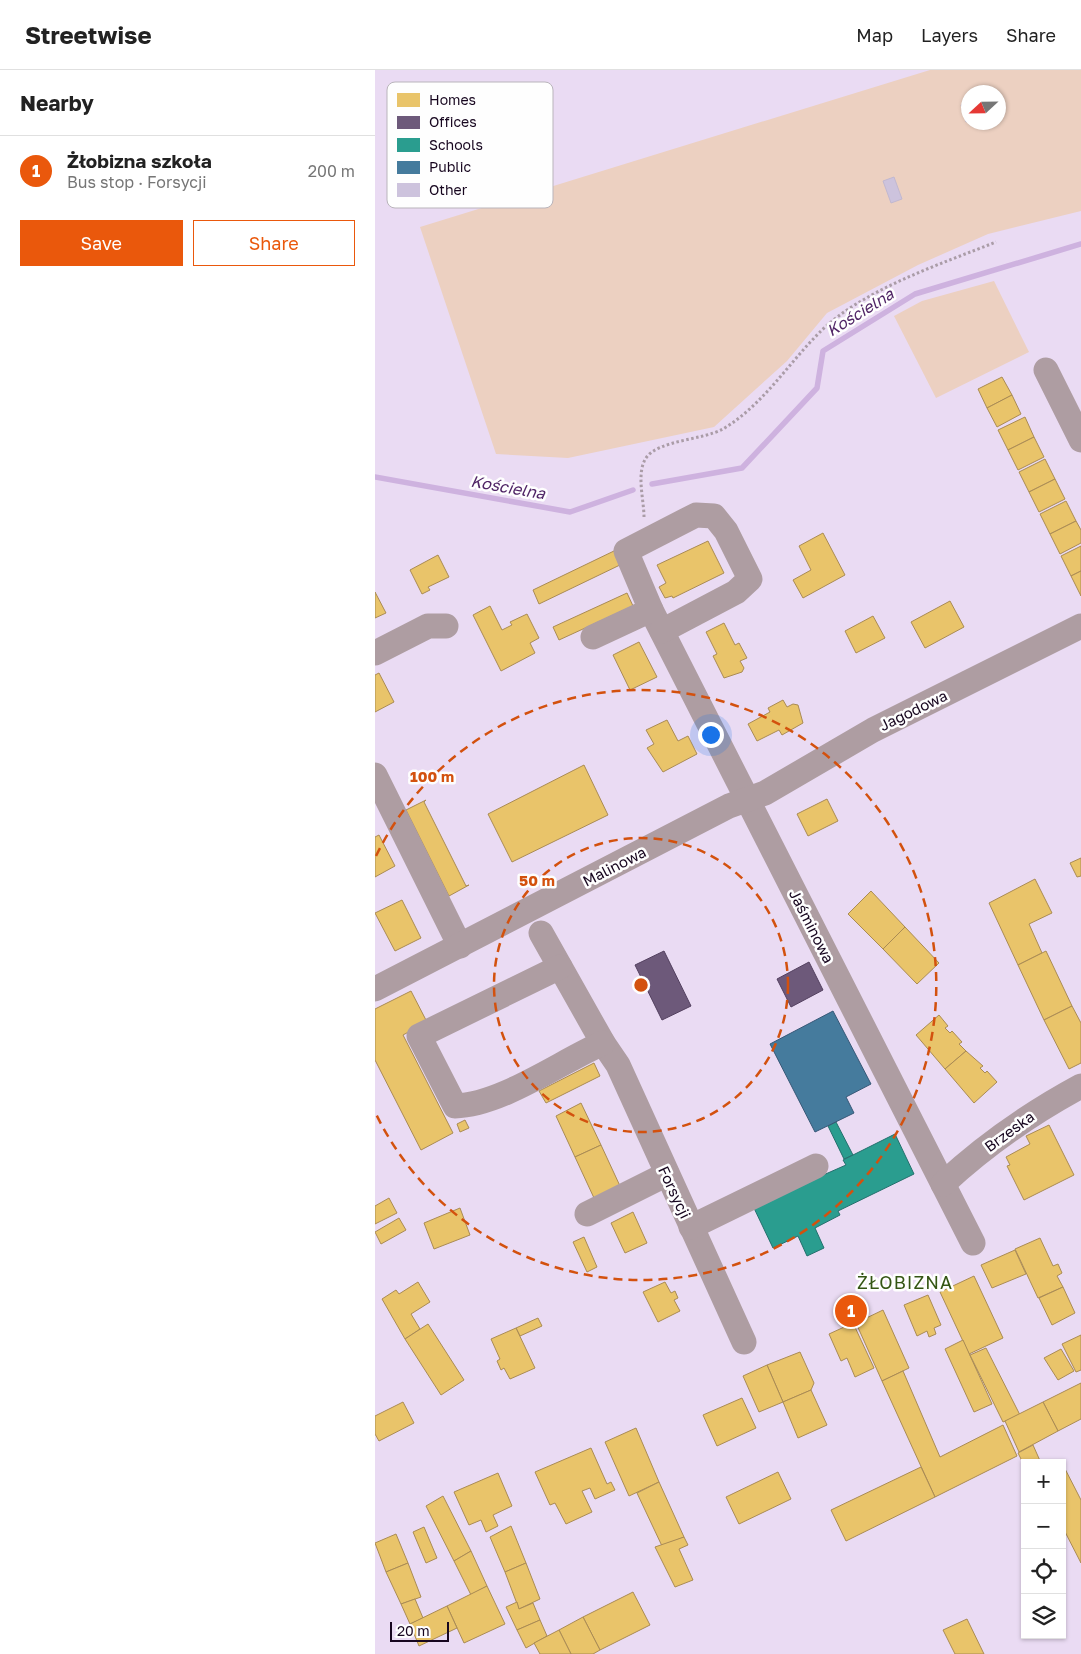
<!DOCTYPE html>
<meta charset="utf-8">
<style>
:root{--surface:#fff;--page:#f2f2f2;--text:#222;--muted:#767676;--line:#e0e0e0;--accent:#ea580c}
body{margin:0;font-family:"Golos Text",sans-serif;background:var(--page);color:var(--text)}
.controls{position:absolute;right:15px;bottom:15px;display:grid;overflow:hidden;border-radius:0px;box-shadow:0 1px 4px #0004}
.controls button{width:45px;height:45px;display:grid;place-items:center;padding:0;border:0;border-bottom:1px solid var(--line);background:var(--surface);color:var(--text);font:25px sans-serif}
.compass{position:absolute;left:586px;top:15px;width:45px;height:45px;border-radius:50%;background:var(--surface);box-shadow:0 1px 4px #0004;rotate:248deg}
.scale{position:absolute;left:15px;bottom:12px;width:59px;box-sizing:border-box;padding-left:5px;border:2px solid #17061f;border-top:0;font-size:14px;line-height:18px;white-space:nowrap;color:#17061f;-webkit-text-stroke:4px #fefefe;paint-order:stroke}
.you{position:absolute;left:335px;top:664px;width:18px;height:18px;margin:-12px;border:4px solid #fff;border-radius:50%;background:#1a73e8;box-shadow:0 0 0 8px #1a73e833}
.badge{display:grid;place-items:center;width:32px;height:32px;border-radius:50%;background:var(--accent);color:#fff;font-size:16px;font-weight:700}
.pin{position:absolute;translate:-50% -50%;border:2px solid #fff;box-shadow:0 1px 5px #0006}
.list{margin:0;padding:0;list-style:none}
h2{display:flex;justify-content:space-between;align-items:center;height:65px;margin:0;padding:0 20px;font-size:21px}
h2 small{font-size:16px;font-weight:400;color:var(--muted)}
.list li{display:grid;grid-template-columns:32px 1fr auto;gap:15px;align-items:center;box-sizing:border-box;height:70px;padding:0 20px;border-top:1px solid var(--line)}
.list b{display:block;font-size:19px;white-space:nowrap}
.list p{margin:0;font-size:16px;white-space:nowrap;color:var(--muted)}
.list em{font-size:16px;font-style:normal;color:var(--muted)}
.actions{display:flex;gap:10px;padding:15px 20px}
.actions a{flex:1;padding:11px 0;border:1px solid var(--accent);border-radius:0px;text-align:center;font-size:18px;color:var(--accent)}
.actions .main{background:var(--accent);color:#fff}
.icon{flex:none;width:28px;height:28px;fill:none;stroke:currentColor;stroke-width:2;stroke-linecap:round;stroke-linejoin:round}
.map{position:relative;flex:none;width:706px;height:1584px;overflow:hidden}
header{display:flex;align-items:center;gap:30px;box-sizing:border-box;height:70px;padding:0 25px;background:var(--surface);border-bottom:1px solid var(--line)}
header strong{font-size:24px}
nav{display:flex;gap:28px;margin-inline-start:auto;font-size:18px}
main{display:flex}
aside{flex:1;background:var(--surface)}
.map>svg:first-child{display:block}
.green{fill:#ecd0c1;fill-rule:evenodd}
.homes{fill:#e9c46a;stroke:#aa8b54}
.offices{fill:#6d597a;stroke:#53405f}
.schools{fill:#2a9d8f;stroke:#24706d}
.public{fill:#457b9d;stroke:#375877}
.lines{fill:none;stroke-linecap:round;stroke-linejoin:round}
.stream{stroke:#ceb2df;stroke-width:5.5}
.building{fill:#cdc3dd;stroke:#c1b8d0}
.path{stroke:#aa9ca7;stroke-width:3;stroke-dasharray:2.5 2.5;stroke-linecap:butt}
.minor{stroke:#ae9da2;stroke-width:25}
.ring{fill:none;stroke:#d3510e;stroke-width:2.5;stroke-dasharray:9 6}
.labels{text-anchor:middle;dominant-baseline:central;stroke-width:5;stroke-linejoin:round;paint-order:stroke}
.street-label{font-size:15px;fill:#17061f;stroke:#fefefe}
.water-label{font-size:16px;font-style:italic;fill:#502566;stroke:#fefefe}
.quarter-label{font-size:18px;letter-spacing:1px;fill:#345514;stroke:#fefefe}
.key{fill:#fefefe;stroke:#b9b4bb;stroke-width:1}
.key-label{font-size:14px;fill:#17061f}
.centre{fill:#d3510e;stroke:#fefefe;stroke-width:2.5}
.ring-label{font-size:15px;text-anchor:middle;font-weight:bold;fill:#d3510e;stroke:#fefefe;stroke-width:5;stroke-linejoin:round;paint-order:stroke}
</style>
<header>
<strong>Streetwise</strong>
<nav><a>Map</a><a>Layers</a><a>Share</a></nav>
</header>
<main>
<aside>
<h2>Nearby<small></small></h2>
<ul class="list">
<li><span class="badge">1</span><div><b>Żłobizna szkoła</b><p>Bus stop · Forsycji</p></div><em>200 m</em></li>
</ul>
<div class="actions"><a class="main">Save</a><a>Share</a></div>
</aside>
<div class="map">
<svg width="706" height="1584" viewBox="0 0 706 1584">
<rect width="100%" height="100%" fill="#eadbf3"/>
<!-- green -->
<g class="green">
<path d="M555,0H706V141L613,164L543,195L452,243L412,291L339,357L193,388L121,384L45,157ZM594,22H624V52H594Z"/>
<path d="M619,211L654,282L561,328L519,246L547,231Z"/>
</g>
<!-- homes -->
<g class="homes">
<path d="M627,307L637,325L612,338L603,319Z"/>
<path d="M637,325L646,344L622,357L612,338Z"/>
<path d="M650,347L659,367L633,380L623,360Z"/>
<path d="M659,367L669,387L643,400L633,380Z"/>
<path d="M670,389L680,409L654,422L644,402Z"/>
<path d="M680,409L690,429L664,442L654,422Z"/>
<path d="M691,431L701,451L675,464L665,444Z"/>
<path d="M701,451L706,460V473L685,484L675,464Z"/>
<path d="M448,463L470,505L428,528L418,510L436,500L424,476Z"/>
<path d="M333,471L349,503L298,528L297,526L290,528L284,517L291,513L282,495Z"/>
<path d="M706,476V501L696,506L686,486Z"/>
<path d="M241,480L247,494L164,534L158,520Z"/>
<path d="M63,485L74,507L53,517L55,520L47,524L35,500Z"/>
<path d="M706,501V526L696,506Z"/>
<path d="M0,522L11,543L0,548Z"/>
<path d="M252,523L258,536L184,570L178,557Z"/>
<path d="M575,531L589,557L550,578L536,552Z"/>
<path d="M115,536L127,560L137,555L135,552L152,544L164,568L155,573L160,583L126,601L98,545Z"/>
<path d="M498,546L510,568L481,583L470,561Z"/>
<path d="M349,553L360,575L364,573L372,588L365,591L369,598L367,602L349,608L338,586L342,584L331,562Z"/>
<path d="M264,572L282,607L255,620L238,585Z"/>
<path d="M4,603L19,632L0,642V605Z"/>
<path d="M408,630L412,637L418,634L423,635L428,653L407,665L404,660L382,671L373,654L395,642L393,638Z"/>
<path d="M292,650L303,671L313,666L322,684L288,702L272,678L279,674L271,660Z"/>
<path d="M209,695L233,745L137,792L113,744Z"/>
<path d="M452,729L463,751L433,766L422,744Z"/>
<path d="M51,730L49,732L91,816L94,815L74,826L31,740Z"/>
<path d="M4,765L20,796L0,807V767Z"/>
<path d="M706,788V806L702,807L695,793Z"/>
<path d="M660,809L677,843L654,854L667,883L643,895L614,833Z"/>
<path d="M496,821L530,857L508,879L473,844Z"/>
<path d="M27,830L46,868L20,881L0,843Z"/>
<path d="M530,857L564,893L542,914L508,879Z"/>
<path d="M671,881L697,936L669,950L643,895Z"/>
<path d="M36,921L52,952L28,965L78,1063L46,1080L0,990V939Z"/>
<path d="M697,936L706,953V993L694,999L669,950Z"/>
<path d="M564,945L573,956L570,958L575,963L577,961L587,972L584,974L591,981L570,999L541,965Z"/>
<path d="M591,981L608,996L605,998L610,1003L612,1001L622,1012L599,1033L570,999Z"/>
<path d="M219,993L225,1006L171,1033L164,1021Z"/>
<path d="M206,1033L226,1075L200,1087L181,1046Z"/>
<path d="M90,1050L94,1058L85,1062L82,1054Z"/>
<path d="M674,1055L699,1105L649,1130L632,1096L635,1095L631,1087L655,1074L651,1066Z"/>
<path d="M226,1075L245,1116L219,1128L200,1087Z"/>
<path d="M14,1128L22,1143L0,1154V1136Z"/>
<path d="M85,1138L95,1165L59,1179L49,1153Z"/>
<path d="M258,1142L272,1173L250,1183L236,1153Z"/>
<path d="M24,1148L31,1160L6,1174L0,1162Z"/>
<path d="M209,1167L222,1197L212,1202L198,1172Z"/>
<path d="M665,1168L678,1196L683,1194L687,1203L682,1206L688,1217L663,1228L640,1179Z"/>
<path d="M640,1180L651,1204L617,1218L606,1195Z"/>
<path d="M599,1206L628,1268L594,1284L565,1222Z"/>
<path d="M43,1212L55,1232L36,1244L45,1259L30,1269L7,1229L21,1220L24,1224Z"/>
<path d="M290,1212L296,1223L300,1221L303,1228L299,1230L305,1241L283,1252L268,1222Z"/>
<path d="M688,1217L700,1243L677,1255L664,1228Z"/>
<path d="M553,1225L566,1255L559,1258L561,1264L554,1267L552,1261L542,1266L529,1235Z"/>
<path d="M508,1240L534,1298L507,1311L481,1253Z"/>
<path d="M163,1248L167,1256L145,1266L141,1258Z"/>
<path d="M478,1253L499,1298L480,1307L472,1288L466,1291L454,1264Z"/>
<path d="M53,1254L89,1310L66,1325L30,1269Z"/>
<path d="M141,1258L160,1298L135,1309L129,1298L126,1300L122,1291L125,1289L116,1269Z"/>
<path d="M706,1265V1300L701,1302L687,1274Z"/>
<path d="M588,1270L617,1334L599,1342L570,1279Z"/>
<path d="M611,1278L645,1345L628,1352L595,1285Z"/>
<path d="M686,1279L699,1301L683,1310L669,1288Z"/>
<path d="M425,1282L439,1313L436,1320L408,1332L392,1295Z"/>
<path d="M392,1295L408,1332L384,1342L368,1306Z"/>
<path d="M528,1301L565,1387L628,1355L642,1386L560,1427L507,1311Z"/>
<path d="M706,1313V1349L683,1361L668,1332Z"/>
<path d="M436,1320L452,1355L423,1368L408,1332Z"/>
<path d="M367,1328L381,1358L342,1376L328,1345Z"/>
<path d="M28,1332L39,1353L4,1371L0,1364V1346Z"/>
<path d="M668,1332L683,1361L644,1382L630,1351Z"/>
<path d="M261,1358L284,1412L254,1426L230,1372Z"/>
<path d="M658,1375L666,1393H650V1397L643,1383Z"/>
<path d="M216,1378L232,1414L236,1412L240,1420L220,1429L215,1418L207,1421L217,1442L191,1454L180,1433L175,1435L160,1402Z"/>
<path d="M687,1393L706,1430V1493L687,1456Z"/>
<path d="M546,1397L560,1427L471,1471L456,1440Z"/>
<path d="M403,1402L416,1429L364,1454L351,1427Z"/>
<path d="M123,1403L137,1436L118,1445L123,1456L111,1462L106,1450L94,1455L79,1422Z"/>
<path d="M284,1412L309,1467L287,1476L262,1423Z"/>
<path d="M68,1426L96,1481L79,1491L51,1436Z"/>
<path d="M136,1456L151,1493L130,1502L115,1467Z"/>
<path d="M49,1457L62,1488L51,1493L38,1462Z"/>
<path d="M21,1464L33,1493L11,1502L0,1473Z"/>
<path d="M309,1467L313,1475L304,1479L318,1510L300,1517L280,1477Z"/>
<path d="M96,1481L112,1516L96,1525L79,1491Z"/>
<path d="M33,1493L46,1527L26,1534L11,1502Z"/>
<path d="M151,1493L165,1529L144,1539L130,1502Z"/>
<path d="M112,1516L130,1554L89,1573L72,1536Z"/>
<path d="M258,1522L275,1555L225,1580L208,1547Z"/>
<path d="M40,1529L48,1548L35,1554L26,1534Z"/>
<path d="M142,1532L144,1539L158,1533L165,1550L142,1560L131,1537Z"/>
<path d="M72,1536L82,1558L44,1576L35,1554Z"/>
<path d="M208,1547L225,1580L218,1584H196L184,1560Z"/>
<path d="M592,1549L609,1584H580L568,1560Z"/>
<path d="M165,1550L172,1566L151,1578L142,1560Z"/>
<path d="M184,1560L196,1584H165L159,1573Z"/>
</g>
<!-- offices -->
<g class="offices">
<path d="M289,881L316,936L287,950L260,895Z"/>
<path d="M434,892L448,920L416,937L402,909Z"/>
</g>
<!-- schools -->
<g class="schools">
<path d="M461,1052L478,1085L469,1089L453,1056Z"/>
<path d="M520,1064L539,1104L463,1141L465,1145L440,1158L449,1178L432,1186L423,1166L398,1178L378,1136L471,1095L468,1090Z"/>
</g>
<!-- public -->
<path class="public" d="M458,941L496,1014L471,1027L479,1043L440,1062L395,974Z"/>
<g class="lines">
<!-- stream -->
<g class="stream">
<path d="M0,407L195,442L258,420"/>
<path d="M277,414L367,398L442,318L448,281L540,224L706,174"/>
</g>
</g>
<!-- building -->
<g class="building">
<path d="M594,32V51L591,52L586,35Z"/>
<path d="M519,107L527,129L516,133L508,111Z"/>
</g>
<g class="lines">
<!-- path -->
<path class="path" d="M269,447C269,430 261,403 271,388C283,370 328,370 348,359C388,335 412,295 444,263C486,220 566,194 621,172"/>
<!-- minor -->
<g class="minor">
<path d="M671,300L706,370"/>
<path d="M276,540L598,1173"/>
<path d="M218,567L276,540L251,481L321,445L339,446L351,461L375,509L361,522L287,561"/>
<path d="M0,583L53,556H71"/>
<path d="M0,705L85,876"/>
<path d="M166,863L228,973L243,995L369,1272"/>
<path d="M185,897L44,966L80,1036C126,1035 185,992 228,973"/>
<path d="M0,919L354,736L390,723L498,660L706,556"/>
<path d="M568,1114C610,1075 656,1043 706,1016"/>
<path d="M212,1144L292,1104"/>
<path d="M316,1157L441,1096"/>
</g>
</g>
<!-- distance rings -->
<g class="ring">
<circle cx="266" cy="915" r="147"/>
<path d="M1 786A295 295 0 1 1 1 1044"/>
</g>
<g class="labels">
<!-- street labels -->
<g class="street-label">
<text transform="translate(538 640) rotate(-26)">Jagodowa</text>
<text transform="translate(239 796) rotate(-27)">Malinowa</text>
<text transform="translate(437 856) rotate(63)">Jaśminowa</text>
<text transform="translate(634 1061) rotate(-36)">Brzeska</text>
<text transform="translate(300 1122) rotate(65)">Forsycji</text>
</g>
<!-- water labels -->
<g class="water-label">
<text transform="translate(485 242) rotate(-32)">Kościelna</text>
<text transform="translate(133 417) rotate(10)">Kościelna</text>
</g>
<!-- quarter labels -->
<g class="quarter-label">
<text x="530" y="1212">ŻŁOBIZNA</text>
</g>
</g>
<!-- legend -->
<rect x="12" y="12" width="166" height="126" rx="8" class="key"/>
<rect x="22" y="23" width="23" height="14" fill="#e9c46a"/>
<rect x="22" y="46" width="23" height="13" fill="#6d597a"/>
<rect x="22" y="68" width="23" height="14" fill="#2a9d8f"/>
<rect x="22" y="91" width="23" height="13" fill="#457b9d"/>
<rect x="22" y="113" width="23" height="14" fill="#cdc3dd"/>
<g class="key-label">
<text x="54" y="35">Homes</text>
<text x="54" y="57">Offices</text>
<text x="54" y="80">Schools</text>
<text x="54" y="102">Public</text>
<text x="54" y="125">Other</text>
</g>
<circle cx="266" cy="915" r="8" class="centre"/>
<g class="ring-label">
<text x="57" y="712">100 m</text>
<text x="162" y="816">50 m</text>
</g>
</svg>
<div class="controls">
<button>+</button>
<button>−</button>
<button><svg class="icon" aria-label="locate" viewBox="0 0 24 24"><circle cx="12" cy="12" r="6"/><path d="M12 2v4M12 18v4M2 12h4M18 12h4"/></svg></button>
<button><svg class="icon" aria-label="layers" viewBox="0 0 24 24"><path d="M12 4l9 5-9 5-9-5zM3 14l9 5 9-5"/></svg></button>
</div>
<svg class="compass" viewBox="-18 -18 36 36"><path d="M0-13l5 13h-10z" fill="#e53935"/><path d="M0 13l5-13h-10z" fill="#767676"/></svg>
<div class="scale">20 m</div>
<div class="you"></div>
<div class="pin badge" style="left:476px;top:1241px">1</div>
</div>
</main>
